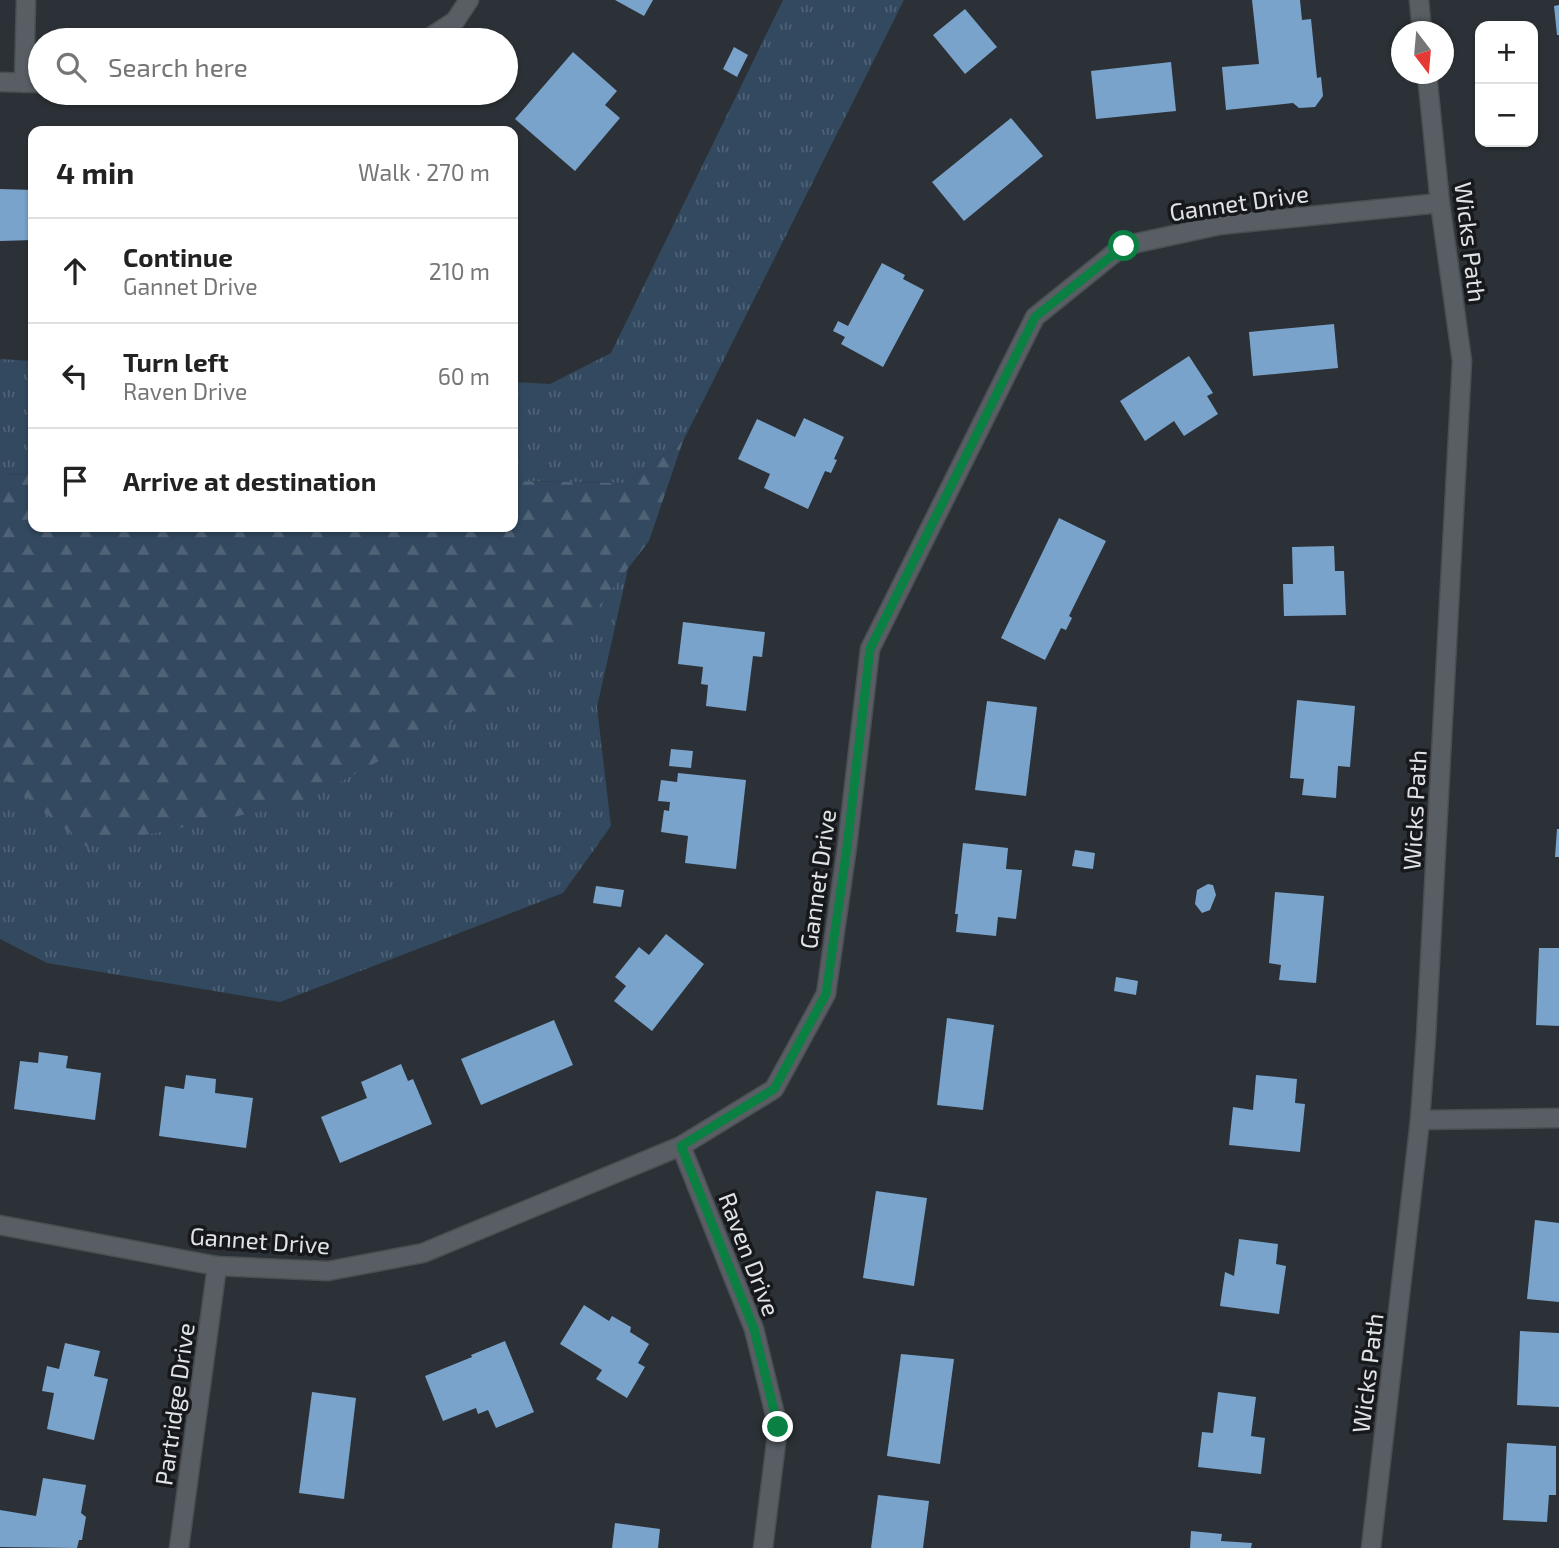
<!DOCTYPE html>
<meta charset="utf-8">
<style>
:root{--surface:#fff;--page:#f2f2f2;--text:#222;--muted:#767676;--line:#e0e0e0}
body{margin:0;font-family:"Exo 2",sans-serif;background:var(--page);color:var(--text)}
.controls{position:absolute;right:21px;top:21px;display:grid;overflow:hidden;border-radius:14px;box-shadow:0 2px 5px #0004}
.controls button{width:63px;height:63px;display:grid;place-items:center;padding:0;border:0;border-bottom:2px solid var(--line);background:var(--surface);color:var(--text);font:35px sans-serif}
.compass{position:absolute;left:1391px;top:21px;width:63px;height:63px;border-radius:50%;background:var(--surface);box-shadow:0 2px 5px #0004;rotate:164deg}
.stop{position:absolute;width:21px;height:21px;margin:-16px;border:5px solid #0b8043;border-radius:50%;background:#fff}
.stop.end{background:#0b8043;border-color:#fff;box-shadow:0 2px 7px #0008}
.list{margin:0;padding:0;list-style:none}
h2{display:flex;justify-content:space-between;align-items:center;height:91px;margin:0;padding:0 28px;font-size:30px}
h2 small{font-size:23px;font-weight:400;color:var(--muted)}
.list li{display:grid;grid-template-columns:46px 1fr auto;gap:21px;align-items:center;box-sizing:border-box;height:105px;padding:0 28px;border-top:2px solid var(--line)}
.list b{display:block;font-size:26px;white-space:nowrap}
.list p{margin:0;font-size:23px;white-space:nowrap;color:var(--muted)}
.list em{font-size:23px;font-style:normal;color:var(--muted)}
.icon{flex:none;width:38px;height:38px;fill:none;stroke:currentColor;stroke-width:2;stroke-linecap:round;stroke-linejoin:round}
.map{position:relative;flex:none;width:1559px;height:1548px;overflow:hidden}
.search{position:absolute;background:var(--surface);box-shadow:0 2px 5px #0004;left:28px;top:28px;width:490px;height:77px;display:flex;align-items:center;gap:18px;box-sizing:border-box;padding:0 24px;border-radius:38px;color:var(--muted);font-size:26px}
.panel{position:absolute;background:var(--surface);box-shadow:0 2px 5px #0004;left:28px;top:126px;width:490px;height:406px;border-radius:14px}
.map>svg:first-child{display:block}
.grass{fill:url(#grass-tufts)}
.forest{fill:url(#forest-firs)}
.building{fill:#7aa3cb}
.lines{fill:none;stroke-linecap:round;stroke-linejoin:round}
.minor-casing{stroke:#494e51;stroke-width:21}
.minor{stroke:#585e64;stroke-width:18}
.route{stroke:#0b8043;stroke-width:9}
.labels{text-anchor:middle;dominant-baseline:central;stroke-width:7;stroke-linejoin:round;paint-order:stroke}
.street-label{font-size:24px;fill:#dfe3e6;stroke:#16181b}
</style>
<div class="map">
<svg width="1559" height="1548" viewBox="0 0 1559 1548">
<defs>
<pattern id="grass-tufts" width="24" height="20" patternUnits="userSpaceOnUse" patternTransform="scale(1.75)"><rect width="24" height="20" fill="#32495f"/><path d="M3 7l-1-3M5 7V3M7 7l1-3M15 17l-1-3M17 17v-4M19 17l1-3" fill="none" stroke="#4f6376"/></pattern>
<pattern id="forest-firs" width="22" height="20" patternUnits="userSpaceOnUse" patternTransform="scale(1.75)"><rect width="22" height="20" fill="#32495f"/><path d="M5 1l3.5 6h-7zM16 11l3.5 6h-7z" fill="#4f6376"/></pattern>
</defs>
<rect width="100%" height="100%" fill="#2b3136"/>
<!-- grass -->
<g class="grass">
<path d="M783,0H904L683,441L627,483L513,481V382L550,384L611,353Z"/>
<path d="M0,359L33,361V475L0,474Z"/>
<path d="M628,569L597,707L611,826L563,893L280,1002L47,963L0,939V776L87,846L541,674Z"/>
</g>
<!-- forest -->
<path class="forest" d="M683,441L649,541L596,610L541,674L301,803L87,847L0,776V474L33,475V527H513V481L627,483Z"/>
<!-- building -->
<g class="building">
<path d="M615,0H653L644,16Z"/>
<path d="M1252,0H1300L1302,20L1311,19L1317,78L1321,77L1323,96L1315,107L1299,108L1293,103L1226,110L1222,67L1259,64Z"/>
<path d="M1559,5V35H1557L1554,6Z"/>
<path d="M965,9L997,47L965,74L933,35Z"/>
<path d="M734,47L748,55L737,77L723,69Z"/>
<path d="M573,52L617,91L605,105L620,118L575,171L515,119Z"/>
<path d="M1171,62L1176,111L1096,119L1091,71Z"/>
<path d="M1011,118L1043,156L964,221L932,182Z"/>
<path d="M0,189L33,190V240L0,241Z"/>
<path d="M882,263L905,275L903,279L924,290L883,367L841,344L845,337L833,331L838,321L848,326Z"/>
<path d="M1334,324L1338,368L1253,376L1249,332Z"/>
<path d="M1189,356L1213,393L1207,396L1218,414L1184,436L1174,421L1145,441L1120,401Z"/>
<path d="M804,418L844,437L834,459L837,460L831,473L825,471L808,509L764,488L770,474L738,459L757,419L795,437Z"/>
<path d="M1059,518L1106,541L1069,616L1072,618L1066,630L1061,628L1045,660L1001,638Z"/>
<path d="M1334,546L1335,571H1344L1346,615L1284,616L1283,584H1293L1292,547Z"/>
<path d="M683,622L765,632L762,657L753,656L746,711L706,706L708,685L701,684L703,667L678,664Z"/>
<path d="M1297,700L1355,706L1350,767L1338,766L1336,798L1302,795L1304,779L1290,778Z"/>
<path d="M987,701L1037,707L1026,796L975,790Z"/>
<path d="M671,749L693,751L691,768L669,766Z"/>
<path d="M678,773L746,780L736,869L685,863L688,836L661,832L664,810L669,811L670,802L658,801L661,780L677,782Z"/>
<path d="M1557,829H1559V857H1555Z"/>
<path d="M963,843L1008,848L1006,869L1022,870L1016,919L998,917L996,936L956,932L958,914H955Z"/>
<path d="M1075,850L1095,853L1093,869L1072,866Z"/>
<path d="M1208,884L1213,885L1216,895L1210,910L1202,913L1195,904L1197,890Z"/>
<path d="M596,886L624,890L621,907L593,903Z"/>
<path d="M1275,892L1324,896L1316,983L1279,980L1281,965L1269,963Z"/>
<path d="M666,934L704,964L652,1031L614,1001L626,986L615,977L639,947L649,955Z"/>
<path d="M1539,948H1559V1026L1536,1025Z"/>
<path d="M1116,977L1138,981L1136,995L1114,991Z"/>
<path d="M947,1018L994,1025L983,1110L937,1105Z"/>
<path d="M554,1020L573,1065L481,1105L461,1059Z"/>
<path d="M39,1052L68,1056L66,1068L101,1073L95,1120L14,1109L20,1061L38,1063Z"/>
<path d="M401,1064L408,1081L413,1079L432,1124L340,1163L321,1117L367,1098L361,1082Z"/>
<path d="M186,1075L216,1079L215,1093L253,1098L246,1148L159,1136L165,1086L184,1089Z"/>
<path d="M1256,1075L1297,1079L1295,1103L1305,1104L1300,1152L1229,1145L1233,1107L1253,1110Z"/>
<path d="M876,1191L927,1198L914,1286L863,1278Z"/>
<path d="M1535,1220L1559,1223V1302L1527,1299Z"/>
<path d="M1239,1239L1278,1244L1276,1264L1286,1266L1279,1314L1220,1306L1225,1272L1234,1276Z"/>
<path d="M584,1305L609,1321L612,1316L631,1327L630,1332L649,1344L638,1363L645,1367L627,1398L596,1379L602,1370L560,1344Z"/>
<path d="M1520,1331L1559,1333V1407L1517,1405Z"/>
<path d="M505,1341L534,1412L496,1428L488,1410L478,1414L476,1408L443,1421L425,1376L472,1357L471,1355Z"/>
<path d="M65,1343L100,1351L94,1376L108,1379L94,1440L47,1429L54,1393L42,1391L47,1366L59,1369Z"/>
<path d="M901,1354L954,1359L940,1464L887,1456Z"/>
<path d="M312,1392L356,1398L344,1499L299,1493Z"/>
<path d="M1218,1392L1256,1397L1251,1436L1265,1438L1261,1474L1198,1467L1202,1432L1213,1433Z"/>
<path d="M1507,1443L1556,1446V1495H1549L1547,1522L1503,1520Z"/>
<path d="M43,1478L86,1485L81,1513L86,1517L82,1540H79L77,1548L0,1547V1510L36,1516Z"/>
<path d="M878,1495L929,1501L923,1548H871Z"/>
<path d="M615,1523L660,1529L658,1548H612Z"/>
<path d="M1191,1531L1222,1534L1221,1541L1252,1543L1251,1548H1190Z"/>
</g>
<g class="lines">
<defs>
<g id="minor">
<path d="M1419,0L1422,32"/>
<path d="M426,40L455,21L469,0"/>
<path d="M0,82L40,83"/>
<path d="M24,83L26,0"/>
<path d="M1420,1120L1559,1118"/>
<path d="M681,1146L754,1329L778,1427L763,1548"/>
<path d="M0,1225L217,1266L328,1271L423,1253L681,1146L774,1089L826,994L847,847L870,649L1035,317L1123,246L1220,225L1440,203"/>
<path d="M179,1548L217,1266"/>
<path d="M1371,1548L1420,1120L1426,1037L1462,361L1440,203L1427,74"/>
</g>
</defs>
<!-- minor casing -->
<use href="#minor" class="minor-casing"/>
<!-- minor -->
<use href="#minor" class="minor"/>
</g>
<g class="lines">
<!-- route -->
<path class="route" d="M778,1427L754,1329L681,1146L774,1089L826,994L847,847L870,649L1035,317L1124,246"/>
</g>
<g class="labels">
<!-- street labels -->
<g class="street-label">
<text transform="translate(1239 202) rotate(-8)">Gannet Drive</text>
<text transform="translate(1471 242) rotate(83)">Wicks Path</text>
<text transform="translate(1414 810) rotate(-87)">Wicks Path</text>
<text transform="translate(817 879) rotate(-82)">Gannet Drive</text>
<text transform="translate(260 1240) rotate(4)">Gannet Drive</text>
<text transform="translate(750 1254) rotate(69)">Raven Drive</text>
<text transform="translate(1367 1373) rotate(-83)">Wicks Path</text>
<text transform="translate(174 1404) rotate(-82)">Partridge Drive</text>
</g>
</g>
</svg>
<div class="controls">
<button>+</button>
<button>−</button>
</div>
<svg class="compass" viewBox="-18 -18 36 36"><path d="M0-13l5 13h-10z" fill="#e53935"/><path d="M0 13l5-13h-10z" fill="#767676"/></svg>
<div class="stop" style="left:1124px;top:246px"></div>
<div class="stop end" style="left:778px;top:1427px"></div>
<div class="search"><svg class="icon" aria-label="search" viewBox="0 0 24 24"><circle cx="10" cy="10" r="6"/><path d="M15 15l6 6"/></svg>Search here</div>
<section class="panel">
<h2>4 min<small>Walk · 270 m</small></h2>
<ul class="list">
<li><svg class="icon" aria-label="ahead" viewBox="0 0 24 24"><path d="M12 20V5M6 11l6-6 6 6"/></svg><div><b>Continue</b><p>Gannet Drive</p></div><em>210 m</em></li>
<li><svg class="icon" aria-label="left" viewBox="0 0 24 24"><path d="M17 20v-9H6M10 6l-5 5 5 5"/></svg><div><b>Turn left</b><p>Raven Drive</p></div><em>60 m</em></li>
<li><svg class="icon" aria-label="arrive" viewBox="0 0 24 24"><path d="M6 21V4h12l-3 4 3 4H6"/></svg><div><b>Arrive at destination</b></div></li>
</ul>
</section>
</div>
